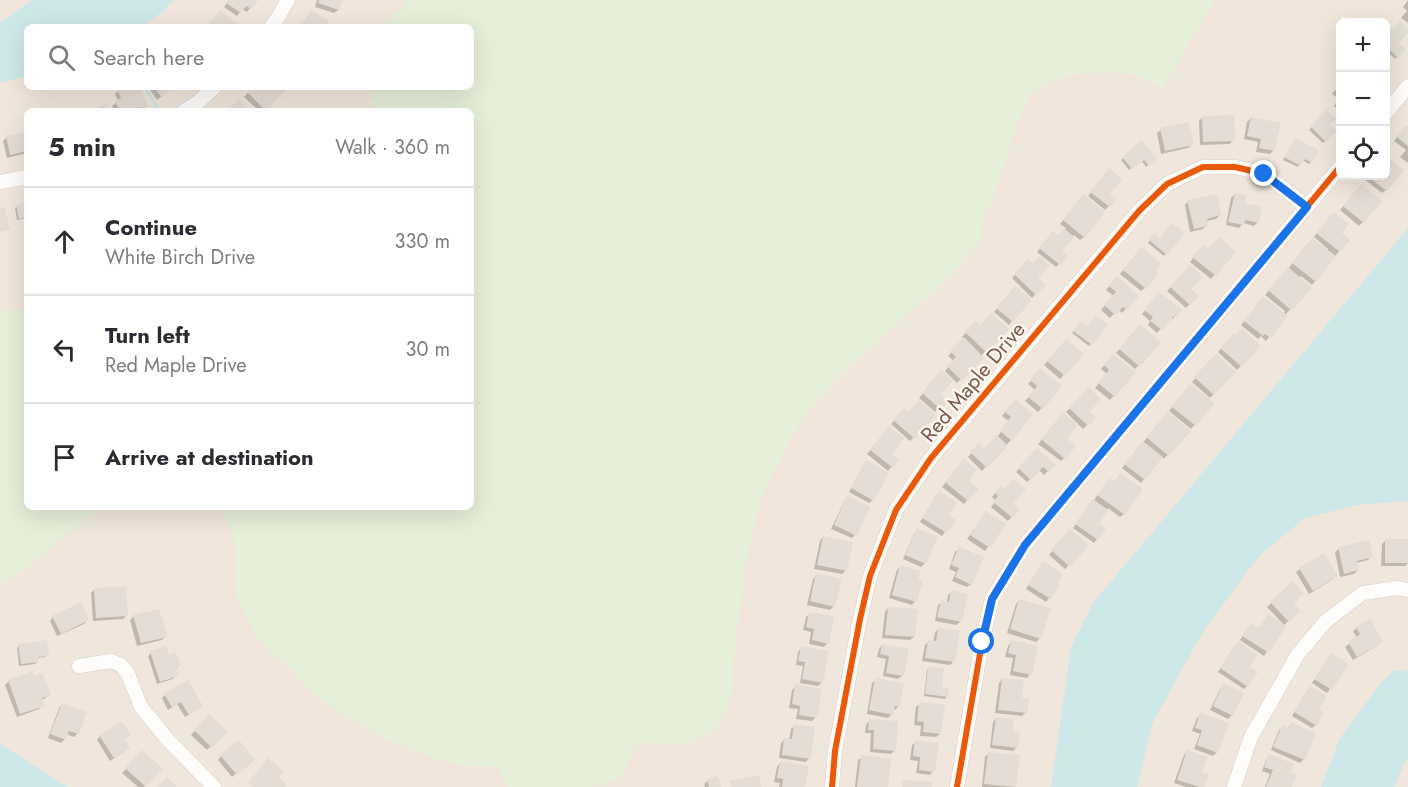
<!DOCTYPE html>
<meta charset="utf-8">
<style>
:root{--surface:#fff;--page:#f2f2f3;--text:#2b2b33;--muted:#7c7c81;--line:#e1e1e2}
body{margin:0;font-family:Jost,sans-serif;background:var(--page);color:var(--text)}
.controls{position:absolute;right:18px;top:18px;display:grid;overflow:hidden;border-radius:9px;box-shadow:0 6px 24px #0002}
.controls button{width:54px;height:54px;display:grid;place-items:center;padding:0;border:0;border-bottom:2px solid var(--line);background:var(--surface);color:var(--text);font:30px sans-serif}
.stop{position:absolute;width:18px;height:18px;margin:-14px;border:4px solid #1a73e8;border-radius:50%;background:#fff}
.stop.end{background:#1a73e8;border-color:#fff;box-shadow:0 2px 6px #0008}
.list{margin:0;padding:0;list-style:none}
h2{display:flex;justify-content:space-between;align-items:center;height:78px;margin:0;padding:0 24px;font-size:26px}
h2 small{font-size:20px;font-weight:400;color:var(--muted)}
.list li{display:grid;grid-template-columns:39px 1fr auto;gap:18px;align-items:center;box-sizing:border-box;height:108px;padding:0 24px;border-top:2px solid var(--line)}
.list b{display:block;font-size:22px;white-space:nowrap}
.list p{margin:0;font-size:20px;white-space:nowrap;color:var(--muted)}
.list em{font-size:20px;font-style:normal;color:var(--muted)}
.icon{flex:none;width:33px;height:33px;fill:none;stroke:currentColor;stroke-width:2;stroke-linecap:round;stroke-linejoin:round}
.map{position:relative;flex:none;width:1408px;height:787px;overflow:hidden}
.search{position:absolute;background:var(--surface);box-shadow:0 6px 24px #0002;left:24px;top:24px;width:450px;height:66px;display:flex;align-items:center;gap:15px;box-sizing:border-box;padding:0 21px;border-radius:9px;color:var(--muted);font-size:22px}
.panel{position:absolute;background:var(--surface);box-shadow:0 6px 24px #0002;left:24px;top:108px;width:450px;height:402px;border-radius:9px}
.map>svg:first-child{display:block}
.residential{fill:#f1e6db;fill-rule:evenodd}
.green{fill:#e6efd8}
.water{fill:#cee8ea}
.shadow{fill:#0003}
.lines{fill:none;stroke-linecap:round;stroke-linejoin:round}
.stream{stroke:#cee8ea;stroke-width:3}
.building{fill:#e5dcd5}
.minor-casing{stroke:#d7cfca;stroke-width:15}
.minor{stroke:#fefdfc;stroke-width:14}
.cycleway-casing{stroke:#fff8f0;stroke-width:10}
.cycleway{stroke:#e8590c;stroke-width:6}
.route{stroke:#1a73e8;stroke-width:8}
.labels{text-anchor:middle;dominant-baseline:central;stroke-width:4.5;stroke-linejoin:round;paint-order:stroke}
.street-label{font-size:21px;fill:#79594b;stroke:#fff8f0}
</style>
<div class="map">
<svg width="1408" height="787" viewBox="0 0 1408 787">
<rect width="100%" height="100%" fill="#f8f3ee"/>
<!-- residential -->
<path class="residential" d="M0,0H1408V787H0ZM1340,22H1386V176H1340ZM27,27H471V87H27ZM27,111H471V507H27Z"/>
<!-- green -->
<g class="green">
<path d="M407,0H1215L1162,88L1135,75L1105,72L1074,75L1047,83L1030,96L1017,123L996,191L981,224L982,239L964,261L926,299L911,311L847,369L814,404L795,431L761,498L745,565L741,605L735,639L732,687L728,711L709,733L695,741L681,745L650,742L636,746L625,771L613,781L590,787H508L498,767L463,766L437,759L387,740L367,727L336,711L312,692L291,668L272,654L256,636L236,596L235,542L228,522L218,507H471V111H371L375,87H471V27H385L386,23L405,5Z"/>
<path d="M20,309L27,310V507H107C67,528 39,564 0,585V312Z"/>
</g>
<!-- water -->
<g class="water">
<path d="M32,0H175L161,13L140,27H27V76L0,83V23Z"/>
<path d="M1408,228V501L1358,505L1305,518L1259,556L1203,632L1153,722L1137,787H1051L1071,647L1093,603Z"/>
<path d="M1403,670L1408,672V756L1394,787H1321L1340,738L1380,684L1393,671Z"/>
<path d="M0,744L68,787H0Z"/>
</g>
<!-- shadow -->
<g class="shadow">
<path d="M229,0H256L247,12L242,9L237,16L224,7Z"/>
<path d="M317,0H341L338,10L334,13L315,7Z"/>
<path d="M1408,0V23L1401,18L1407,11L1403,7Z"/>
<path d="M1400,23L1408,31L1396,43L1404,50L1395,59L1386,50V38Z"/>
<path d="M1386,61L1390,65L1386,71Z"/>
<path d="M1340,85V111L1334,106L1339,99L1332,94Z"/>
<path d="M126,87H128L131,93L147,105L143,109L138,111H115L112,106L118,101L115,94L118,91Z"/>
<path d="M148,87H174L157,100Z"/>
<path d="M253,87H286L287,88L264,111H259L244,97Z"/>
<path d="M1327,112L1328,125L1335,131L1323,143L1309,130Z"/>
<path d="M1203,117L1233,140L1230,144L1200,145L1199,121Z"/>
<path d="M1251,118L1274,150L1270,154L1256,152L1258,142L1244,139L1247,122Z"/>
<path d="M1408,129V163L1400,157L1406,150L1394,141L1402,131Z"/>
<path d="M1161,130L1192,145L1188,148L1161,154L1157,133Z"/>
<path d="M27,133V153L7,158L3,141L7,137Z"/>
<path d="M1295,139L1311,162L1309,164L1302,160L1298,167L1283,160Z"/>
<path d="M1142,142L1155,159L1146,167L1141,160L1129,170L1121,160Z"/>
<path d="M1390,161L1386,190L1382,193L1364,179L1366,176H1386V166Z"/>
<path d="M1106,174L1108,194L1115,199L1105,210L1088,196Z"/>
<path d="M1358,189L1363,222L1359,226L1340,210Z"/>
<path d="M1235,194L1258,222L1254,226L1243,223L1239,228L1226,225L1231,198Z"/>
<path d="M1080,200L1084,237L1080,240L1074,235L1060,251L1059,264L1056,267L1037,252L1050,236H1058L1066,228L1060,224Z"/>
<path d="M1188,201L1220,215L1216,219L1206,221L1207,225L1203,229L1190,232L1185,205Z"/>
<path d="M27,204V218L17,220L15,208L17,206Z"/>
<path d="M1330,217L1339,233L1348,240L1312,285L1301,276L1299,278L1310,288L1285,315L1266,341L1261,336L1258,339L1241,325L1260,302L1283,314L1285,311L1265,295L1288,269L1308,243L1327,251L1328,249L1314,237Z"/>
<path d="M1182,234L1164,256L1148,243L1154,235L1160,240Z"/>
<path d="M1199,251H1208L1234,252L1211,279L1190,262Z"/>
<path d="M1138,253L1145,288L1141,291L1120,274Z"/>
<path d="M1028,261L1036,278L1044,285L1032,298L1012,278Z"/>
<path d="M1190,267L1189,289L1197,296L1186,308L1167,291Z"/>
<path d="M1117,278L1137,296L1122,313L1118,309L1110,318L1101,310L1114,296L1106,290Z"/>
<path d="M1011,292L1012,321L1009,325L994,312Z"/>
<path d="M1156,297L1180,310L1173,319L1170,317L1157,333L1148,325L1150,321L1142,314Z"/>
<path d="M975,323L980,327L1007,329L981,356L982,358L957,383L945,371L954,361L948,356L965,339L962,337Z"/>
<path d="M1081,323L1087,328L1106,325L1089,346L1072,333Z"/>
<path d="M1140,326L1159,343L1135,369L1116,353Z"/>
<path d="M1233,336L1259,346L1237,370L1218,352Z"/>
<path d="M1062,345L1082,354L1060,379L1044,365Z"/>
<path d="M1216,356L1234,372L1210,398L1192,382Z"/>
<path d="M1110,359L1134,373L1110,400L1095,388L1107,374L1101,369Z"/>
<path d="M1037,374L1060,386L1038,412L1025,401L1035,390L1028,384Z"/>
<path d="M938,376L939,395L945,401L935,412L919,398Z"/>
<path d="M1187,389L1212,404L1191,429L1169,411Z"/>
<path d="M1089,390L1088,411L1094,418L1083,429L1066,412Z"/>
<path d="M1011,405V440L982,471L968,457L979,445L984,450L998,436L1009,421L1002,416Z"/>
<path d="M904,410L908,414L934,415L910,441L891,424Z"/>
<path d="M1164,417L1188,431L1164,459L1162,457L1141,483L1122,468Z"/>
<path d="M1060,419L1065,439L1064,458L1061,461L1038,444Z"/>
<path d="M885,432L889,454L897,460L888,471L867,454Z"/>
<path d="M1037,450L1053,465L1044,475L1039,470L1027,482L1016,472Z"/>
<path d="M960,465L966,481L976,489L964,504L942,487Z"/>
<path d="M863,466L873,500L869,503L849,492Z"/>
<path d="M1106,484L1124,514L1120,517L1108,508L1096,523L1097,539L1094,543L1073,528Z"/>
<path d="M997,491L1018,510L1008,521L991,507L996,501L992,497Z"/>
<path d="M936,496L947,516L954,520L942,536L920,522Z"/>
<path d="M847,498L855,535L852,538L831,529L844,502Z"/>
<path d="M986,512L1004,524L985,551L967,539Z"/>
<path d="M917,530L925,563L921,567L903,559L914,534Z"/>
<path d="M1070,531L1087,545L1065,569L1049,555Z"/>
<path d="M823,537L846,570L842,574L814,569L820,541Z"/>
<path d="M1385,541H1408V563L1405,566H1381L1382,544Z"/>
<path d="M959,549L971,584L967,587L952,581L956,572L949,569L955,552Z"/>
<path d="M1339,549L1371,556L1368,560L1356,563L1358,570L1354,574L1340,577L1335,552Z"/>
<path d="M901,567L917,580L915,601L912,605L889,598L897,570Z"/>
<path d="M1040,567L1059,584L1046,602L1026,589Z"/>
<path d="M1300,569L1336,576L1332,580L1309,594L1296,572Z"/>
<path d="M817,575L834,606L830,610L807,605L813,579Z"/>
<path d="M1293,583L1292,603L1299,611L1284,625L1267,607Z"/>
<path d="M94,590L127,615L123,619L93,621L91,593Z"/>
<path d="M952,592L966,595L960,622L956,625L935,621L938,605L942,602L947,603L948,595Z"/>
<path d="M1020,600L1040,638L1036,642L1007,633L1016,604Z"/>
<path d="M888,608L914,637L910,640L882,638L885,612Z"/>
<path d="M810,613L827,643L824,647L809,644L811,632L803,630L806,617Z"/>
<path d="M134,616L166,636L162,640L137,646L130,620Z"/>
<path d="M53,617L87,620L84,624L57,636L50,621Z"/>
<path d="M1284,627L1264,656L1240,640L1248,628L1259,629Z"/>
<path d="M1357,628L1382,641L1378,645L1353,660L1345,647L1357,638L1353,631Z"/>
<path d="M938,629L953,662L950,665L922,661L925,645L929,641L933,642L935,633Z"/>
<path d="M1011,642L1030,674L1027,678L1010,675L1013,658L1005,657L1008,646Z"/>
<path d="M19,645L47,655L45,657L37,658V662L35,664L19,666L17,648Z"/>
<path d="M882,645L902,676L898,679L883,676L886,659L877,657L879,649Z"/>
<path d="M1234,647L1248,667L1247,686L1244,689L1218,672Z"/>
<path d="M801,648L822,682L818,686L800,683L803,666L796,665L798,652Z"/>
<path d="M151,653L168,656L179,666L175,670L177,675L173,679L157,684L148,656Z"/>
<path d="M1328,658L1347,665L1327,693L1312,683Z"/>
<path d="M929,668L940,688L947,696L945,699L924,696L927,670Z"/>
<path d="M1002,679L1020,699L1026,712L1022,716L995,713L999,683Z"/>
<path d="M876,680L899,706L895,710L892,709V714L888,718L867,714L872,683Z"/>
<path d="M9,681L49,695L45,698L41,700L43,705L39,709L17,717L5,685Z"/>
<path d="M1224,685L1232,715L1228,719L1210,710L1220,689Z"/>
<path d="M796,686L816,717L812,721L796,719L798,709L789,708L792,690Z"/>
<path d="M1307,691L1317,710L1316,725L1312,728L1292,716Z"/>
<path d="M165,695L202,706L185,717L177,704L168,710L162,698Z"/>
<path d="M920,704L940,734L936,737L920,736L921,726L914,725L916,707Z"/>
<path d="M62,705L85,713L77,734L74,737L66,734L65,739L61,743L48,738L59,708Z"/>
<path d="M1201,714L1217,752L1213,756L1194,749L1200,734L1192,731L1197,718Z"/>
<path d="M209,716L225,732L207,750L191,735Z"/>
<path d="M996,718L1017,747L1013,751L990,748L993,722Z"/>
<path d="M869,721L895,750L891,754L870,752L871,733H865L866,725Z"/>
<path d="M1291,724L1304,759L1300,763L1271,750L1279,730L1282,727L1287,729Z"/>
<path d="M795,726L809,758L806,762L779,758L781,743L785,739L789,740L791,729Z"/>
<path d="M129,735L123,740L125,751L110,761L97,740L100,736Z"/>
<path d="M916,742L933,771L930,775L916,773L918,761L910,760L912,745Z"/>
<path d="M142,752L161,769L144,787H138L122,773Z"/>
<path d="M1187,752L1200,773L1204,787H1186L1174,783L1184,755Z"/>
<path d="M989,753L1014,787H982L985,757Z"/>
<path d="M221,756L249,763L232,777L218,760Z"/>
<path d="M1270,756L1289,774L1290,787H1265L1270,774L1262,771L1266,760Z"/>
<path d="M862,757L886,787H855L858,760Z"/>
<path d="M780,763L804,787H779L780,783L774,782L777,767Z"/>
<path d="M708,781L719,787H705L704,784Z"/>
</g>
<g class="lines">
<!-- stream -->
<path class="stream" d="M145,87L159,111"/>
</g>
<!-- building -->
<g class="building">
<path d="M228,0H258L252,9L246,6L241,13L226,3Z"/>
<path d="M319,0H343L339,10L318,3Z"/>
<path d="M311,9L329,21L325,27H300Z"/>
<path d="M220,10L238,24L236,27H207Z"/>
<path d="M1400,21L1408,28V33L1399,43L1406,50L1398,58L1386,46V36Z"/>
<path d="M122,87H129L131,91L140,87L148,105L136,111H120L115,101L121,98L117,89Z"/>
<path d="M154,87H175L161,97Z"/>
<path d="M251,87H289L266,111L247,92Z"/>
<path d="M239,99L250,111H226Z"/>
<path d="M107,104L109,111H89Z"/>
<path d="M1327,110L1336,119L1330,125L1337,131L1326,142L1310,126Z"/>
<path d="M1234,115L1235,141L1203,142L1202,116Z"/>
<path d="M1251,117L1281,123L1275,151L1259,148L1261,139L1247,136Z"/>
<path d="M1189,122L1194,145L1165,151L1160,128Z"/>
<path d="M1406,125L1408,127V146L1397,137Z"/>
<path d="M27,132V151L10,155L6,136Z"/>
<path d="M1295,138L1319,150L1312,163L1305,159L1301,166L1284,157Z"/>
<path d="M1142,140L1157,159L1149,166L1144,160L1132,169L1122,157Z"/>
<path d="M1390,159L1404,170L1387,191L1367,176H1386V165Z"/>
<path d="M1109,168L1122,179L1110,194L1117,199L1110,207L1090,192Z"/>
<path d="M1361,184L1382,201L1364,223L1343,206Z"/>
<path d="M1235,193L1247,195L1245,203L1262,207L1259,223L1245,220L1244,225L1228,222Z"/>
<path d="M1083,194L1105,212L1085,238L1063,220Z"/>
<path d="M1217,194L1221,215L1207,219L1209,226L1194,229L1187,200Z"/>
<path d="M27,202V217L19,219L16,205Z"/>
<path d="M5,207L10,230L0,232V208Z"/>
<path d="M1334,212L1349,224L1342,233L1350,240L1340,252L1316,233Z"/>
<path d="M1172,223L1185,233L1167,255L1149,240L1154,233L1160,238Z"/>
<path d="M1064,228L1074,237L1062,251L1068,256L1060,265L1039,248L1053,231L1058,235Z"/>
<path d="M1219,237L1236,252L1216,276L1192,257L1203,245L1208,249Z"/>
<path d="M1312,238L1336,256L1316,282L1292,263Z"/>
<path d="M1141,247L1162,264L1156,271L1159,273L1146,289L1123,270Z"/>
<path d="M1040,256L1050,266L1038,278L1046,285L1036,295L1014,274L1028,259L1033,263Z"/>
<path d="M1190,265L1203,277L1191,289L1199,296L1190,305L1170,287Z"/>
<path d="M1288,267L1312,288L1292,311L1268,290Z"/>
<path d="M1117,276L1139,296L1127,310L1123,307L1115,315L1104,305L1116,292L1109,286Z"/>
<path d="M1015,286L1032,300L1013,322L996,308Z"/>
<path d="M1159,292L1182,310L1177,317L1175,315L1162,330L1150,321L1153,317L1144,310Z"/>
<path d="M1263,296L1288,316L1271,338L1265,334L1263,336L1244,321Z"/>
<path d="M991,313L1009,329L987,353L965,332L975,321L980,325Z"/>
<path d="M1096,315L1108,325L1092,345L1073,331L1081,321L1087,326Z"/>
<path d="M1140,324L1161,342L1140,367L1119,349Z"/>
<path d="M1242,328L1261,346L1242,367L1220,348L1233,334L1235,335Z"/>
<path d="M964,337L984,358L962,381L947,366L956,357L950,351Z"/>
<path d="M1066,339L1084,354L1065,376L1047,361Z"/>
<path d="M1113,354L1136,372L1115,397L1098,383L1109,370L1104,365Z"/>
<path d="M1216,354L1236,372L1214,395L1194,377Z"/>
<path d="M1040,368L1062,386L1043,409L1028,397L1037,386L1030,380Z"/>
<path d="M941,370L953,380L941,395L948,401L940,409L922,393Z"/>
<path d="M1190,384L1215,403L1196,426L1172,407Z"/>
<path d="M1089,387L1101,400L1090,411L1096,418L1088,426L1069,408Z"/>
<path d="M1015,399L1033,414L1012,441L1000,431L1011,417L1005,412Z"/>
<path d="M919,400L936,415L915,439L893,420L904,408L908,412Z"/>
<path d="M1168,412L1191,431L1169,456L1146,437Z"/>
<path d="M1063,413L1078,424L1067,439L1076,446L1065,459L1041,439Z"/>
<path d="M889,426L904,438L892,454L899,460L893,468L870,450Z"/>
<path d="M997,435L1008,446L987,468L970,452L979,443L984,448Z"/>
<path d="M1143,441L1163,457L1145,480L1124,464Z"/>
<path d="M1037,448L1056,465L1049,472L1043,467L1031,480L1018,468Z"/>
<path d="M964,459L977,470L969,481L979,489L968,501L945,482Z"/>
<path d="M866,460L889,473L874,501L851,488Z"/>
<path d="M1120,473L1143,489L1125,515L1097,495L1109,478L1114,481Z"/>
<path d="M1013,479L1026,489L1013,504L1020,509L1013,518L993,502L998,496L995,493L1001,485L1005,489Z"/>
<path d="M939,491L957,502L949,515L956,520L947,533L922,518Z"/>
<path d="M847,496L870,507L857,536L834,525Z"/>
<path d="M1093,499L1108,510L1099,523L1106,529L1098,540L1075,524Z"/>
<path d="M986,511L1006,524L990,548L970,535Z"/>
<path d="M917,528L938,537L926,564L905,555Z"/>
<path d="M1070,529L1089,545L1070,567L1051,550Z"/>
<path d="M823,536L853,542L847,571L817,565Z"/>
<rect x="1385" y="539" width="23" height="24"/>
<path d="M1369,540L1373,557L1357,561L1359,570L1344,574L1338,547Z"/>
<path d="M959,547L984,557L972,585L955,577L959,568L951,565Z"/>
<path d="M1324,553L1338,576L1313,591L1299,568Z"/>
<path d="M1043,561L1063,574L1058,582L1061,584L1051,599L1028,585Z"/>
<path d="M900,565L921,571L918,579L923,580L917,602L892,595Z"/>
<path d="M816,573L842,579L835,607L810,601Z"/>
<path d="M1293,581L1304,594L1294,603L1301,611L1289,622L1270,602Z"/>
<path d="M126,586L128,616L96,618L94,588Z"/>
<path d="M951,590L968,594L962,622L937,617L941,600L949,602Z"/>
<path d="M1019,599L1051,608L1041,639L1010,629Z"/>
<path d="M81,602L89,620L61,634L52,616Z"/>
<path d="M888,607L918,609L915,637L885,635Z"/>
<path d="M159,609L168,637L141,643L133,615Z"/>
<path d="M809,612L834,616L829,644L812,640L814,629L806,627Z"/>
<path d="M1268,614L1286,626L1269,653L1242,636L1251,623L1259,628Z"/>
<path d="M1370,618L1383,642L1357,657L1348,642L1360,634L1356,627Z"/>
<path d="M938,628L960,631L955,662L925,658L928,640L936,641Z"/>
<path d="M47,640L49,656L38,657L39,662L21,664L18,644Z"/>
<path d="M1011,640L1038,646L1032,675L1013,671L1016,655L1008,653Z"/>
<path d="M1238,641L1258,655L1250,667L1258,672L1248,687L1220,668Z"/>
<path d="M882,644L909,649L904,676L886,673L889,656L880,654Z"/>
<path d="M166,646L169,655L176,652L181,666L176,668L178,676L160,682L150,651Z"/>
<path d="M801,646L829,651L823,683L802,679L805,662L798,661Z"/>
<path d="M1331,653L1349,664L1332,690L1314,679Z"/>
<path d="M928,667L944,668L942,687L949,688L948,697L925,694Z"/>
<path d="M33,671L34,676L43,673L51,695L42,698L45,706L20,714L8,680Z"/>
<path d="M875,678L904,683L900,707L895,706L893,715L869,710Z"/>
<path d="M1002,678L1024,680L1022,698H1029L1027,713L998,710Z"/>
<path d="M188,680L203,706L189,715L181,702L172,707L164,694Z"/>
<path d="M1223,683L1244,693L1233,716L1213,706Z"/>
<path d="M795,684L822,689L817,718L799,715L800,706L792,704Z"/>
<path d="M1310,686L1327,696L1319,710L1324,713L1317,726L1294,712Z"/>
<path d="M919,702L945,705L941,734L923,732L924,722L917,721Z"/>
<path d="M62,703L87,712L79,734L69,731L66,740L50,734Z"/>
<path d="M1200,713L1229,723L1218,753L1197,745L1202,730L1195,728Z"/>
<path d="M209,714L228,732L212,748L194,730Z"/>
<path d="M996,717L1014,719L1013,731L1020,732L1018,748L992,745Z"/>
<path d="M869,719L898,721L896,751L873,749L874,730H868Z"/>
<path d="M122,721L131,736L125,739L130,748L114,758L99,735Z"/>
<path d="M1291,722L1316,733L1305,760L1273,747L1282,725L1288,728Z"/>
<path d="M794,724L815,727L811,759L782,755L784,738L792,739Z"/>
<path d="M239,740L255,760L237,775L220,755Z"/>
<path d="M915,740L939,743L935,772L919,770L920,757L913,756Z"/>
<path d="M142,750L163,769L146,787L125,768Z"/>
<path d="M1187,750L1208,757L1202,772L1209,774L1205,787H1200L1177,780Z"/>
<path d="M988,752L1020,755L1016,787L984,784Z"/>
<path d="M1269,754L1294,764L1290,773L1297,775L1292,787H1266L1273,770L1264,767Z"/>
<path d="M861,755L891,759L888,787H857Z"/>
<path d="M268,758L284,771L279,778L287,784L285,787H253L248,783Z"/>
<path d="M780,761L809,766L805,787H782L783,779L777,778Z"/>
<path d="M759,775L761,787H731L730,781Z"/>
<path d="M718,776L721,787H709L707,779Z"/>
<path d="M167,777L177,787H157Z"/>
<path d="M903,780L932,782V787H902Z"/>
</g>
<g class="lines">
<defs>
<g id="minor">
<path d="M271,27L277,19L288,0"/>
<path d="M184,111L197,103L215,87"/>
<path d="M1386,113L1408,86"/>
<path d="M0,182L27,177"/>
<path d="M79,666L111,661L121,665L128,674L141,707L168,740L214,787"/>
<path d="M832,787L835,751L860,619L870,576L896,510L931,458L1139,211L1167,184L1203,167H1235L1265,174L1307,207"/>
<path d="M957,787L982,642L992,599L1025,545L1340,167"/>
<path d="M1234,787L1251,737L1298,654L1326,621L1363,593L1397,588L1408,590"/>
</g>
</defs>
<!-- minor casing -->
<use href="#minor" class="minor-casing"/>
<!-- minor -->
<use href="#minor" class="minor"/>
<defs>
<g id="cycleway">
<path d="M832,787L835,751L860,619L870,576L896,510L931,458L1139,211L1167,184L1203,167H1235L1265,174L1307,207"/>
<path d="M957,787L982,642L992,599L1025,545L1340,167"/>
</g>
</defs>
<!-- cycleway casing -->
<use href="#cycleway" class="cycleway-casing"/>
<!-- cycleway -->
<use href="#cycleway" class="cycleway"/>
</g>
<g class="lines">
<!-- route -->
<path class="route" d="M982,642L992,599L1025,545L1307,207L1264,174"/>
</g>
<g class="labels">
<!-- street labels -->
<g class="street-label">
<text transform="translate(973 382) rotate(-50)">Red Maple Drive</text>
</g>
</g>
</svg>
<div class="controls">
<button>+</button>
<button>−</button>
<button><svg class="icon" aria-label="locate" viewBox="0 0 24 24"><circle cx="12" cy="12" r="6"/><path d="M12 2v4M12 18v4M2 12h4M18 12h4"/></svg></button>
</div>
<div class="stop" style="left:982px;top:642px"></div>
<div class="stop end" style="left:1264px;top:174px"></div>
<div class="search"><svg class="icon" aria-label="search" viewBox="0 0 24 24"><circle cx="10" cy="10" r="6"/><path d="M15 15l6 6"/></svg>Search here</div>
<section class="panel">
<h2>5 min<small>Walk · 360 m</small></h2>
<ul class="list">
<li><svg class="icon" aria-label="ahead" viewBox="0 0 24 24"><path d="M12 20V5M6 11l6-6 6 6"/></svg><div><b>Continue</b><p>White Birch Drive</p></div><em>330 m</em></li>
<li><svg class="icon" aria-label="left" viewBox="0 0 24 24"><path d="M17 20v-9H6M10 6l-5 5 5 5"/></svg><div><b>Turn left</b><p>Red Maple Drive</p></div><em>30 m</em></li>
<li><svg class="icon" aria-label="arrive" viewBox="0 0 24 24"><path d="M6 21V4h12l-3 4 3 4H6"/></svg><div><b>Arrive at destination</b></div></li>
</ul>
</section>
</div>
